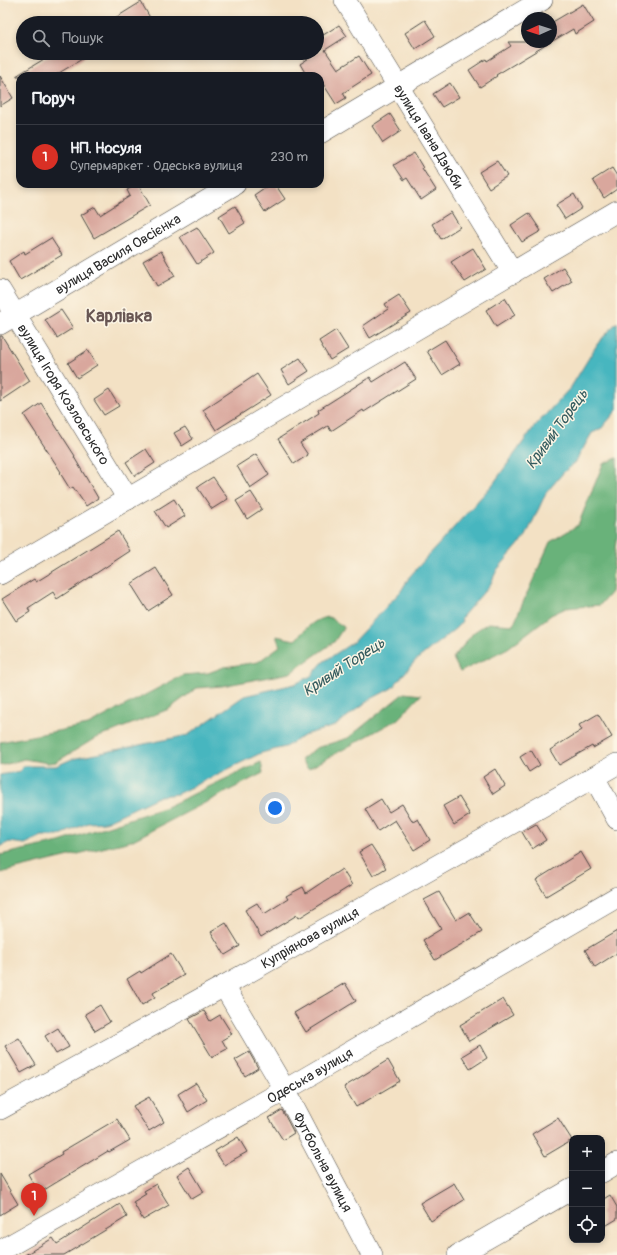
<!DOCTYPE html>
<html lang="uk">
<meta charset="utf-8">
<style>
:root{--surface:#171b24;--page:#20242c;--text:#f1f3f6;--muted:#9ea1a6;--line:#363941;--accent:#d93025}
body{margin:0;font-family:Pangolin,sans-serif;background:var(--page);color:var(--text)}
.controls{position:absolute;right:12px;bottom:12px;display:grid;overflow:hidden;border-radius:8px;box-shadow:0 2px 6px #0003}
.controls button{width:36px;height:36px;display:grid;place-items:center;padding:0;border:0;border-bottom:1px solid var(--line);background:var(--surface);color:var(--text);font:20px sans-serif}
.compass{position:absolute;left:521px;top:12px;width:36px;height:36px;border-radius:50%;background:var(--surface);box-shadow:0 2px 6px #0003;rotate:267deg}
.you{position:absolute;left:275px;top:808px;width:14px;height:14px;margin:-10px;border:3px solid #fff;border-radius:50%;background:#1a73e8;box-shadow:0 0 0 6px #1a73e833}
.badge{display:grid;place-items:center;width:26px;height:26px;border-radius:50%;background:var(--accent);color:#fff;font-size:13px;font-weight:700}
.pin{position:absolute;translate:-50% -33px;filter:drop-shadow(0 1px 2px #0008)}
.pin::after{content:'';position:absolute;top:21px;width:14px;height:12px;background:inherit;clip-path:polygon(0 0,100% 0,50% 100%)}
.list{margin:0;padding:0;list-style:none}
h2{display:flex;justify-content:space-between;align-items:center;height:52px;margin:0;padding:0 16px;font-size:17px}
h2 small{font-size:13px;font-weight:400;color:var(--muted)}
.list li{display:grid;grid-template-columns:26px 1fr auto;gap:12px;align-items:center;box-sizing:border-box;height:64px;padding:0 16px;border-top:1px solid var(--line)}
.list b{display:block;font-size:15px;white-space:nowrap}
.list p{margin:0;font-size:13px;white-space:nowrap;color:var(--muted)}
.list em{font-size:13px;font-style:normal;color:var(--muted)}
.icon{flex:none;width:22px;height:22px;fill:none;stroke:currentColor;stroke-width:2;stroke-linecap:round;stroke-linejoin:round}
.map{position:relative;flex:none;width:617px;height:1255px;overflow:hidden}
.search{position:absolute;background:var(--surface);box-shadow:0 2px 6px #0003;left:16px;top:16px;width:308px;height:44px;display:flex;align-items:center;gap:10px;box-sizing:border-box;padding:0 14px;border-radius:22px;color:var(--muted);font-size:15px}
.panel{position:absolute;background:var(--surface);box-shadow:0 2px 6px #0003;left:16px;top:72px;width:308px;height:116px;border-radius:12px}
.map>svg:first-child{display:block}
.forest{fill:#69b27a;stroke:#4a6e52}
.water{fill:#47b6bf;stroke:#397075}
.building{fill:#d9a79d}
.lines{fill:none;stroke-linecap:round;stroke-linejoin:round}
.minor-casing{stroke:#494642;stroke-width:22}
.minor{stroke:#fff;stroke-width:21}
.labels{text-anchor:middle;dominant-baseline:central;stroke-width:3;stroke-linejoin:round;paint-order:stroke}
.street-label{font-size:14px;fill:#2b2b2b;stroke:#fcf5e5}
.water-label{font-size:15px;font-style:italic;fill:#355c5f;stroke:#fcf5e5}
.district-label{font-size:18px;font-weight:bold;fill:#685653;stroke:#fcf5e5}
</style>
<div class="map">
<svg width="617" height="1255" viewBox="0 0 617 1255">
<rect width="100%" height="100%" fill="#fcf5e5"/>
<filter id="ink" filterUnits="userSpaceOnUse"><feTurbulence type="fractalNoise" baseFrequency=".025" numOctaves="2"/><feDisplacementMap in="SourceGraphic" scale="8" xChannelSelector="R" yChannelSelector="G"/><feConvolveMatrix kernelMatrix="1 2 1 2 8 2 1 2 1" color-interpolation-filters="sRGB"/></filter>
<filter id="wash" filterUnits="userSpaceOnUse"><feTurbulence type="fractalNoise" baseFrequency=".012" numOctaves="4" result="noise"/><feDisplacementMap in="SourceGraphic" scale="16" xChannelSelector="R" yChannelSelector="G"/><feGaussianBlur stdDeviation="0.9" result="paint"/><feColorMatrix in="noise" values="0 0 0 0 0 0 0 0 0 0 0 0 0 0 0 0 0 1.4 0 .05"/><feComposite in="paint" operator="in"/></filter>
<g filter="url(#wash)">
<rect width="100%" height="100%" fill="#f3e1c4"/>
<!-- forest -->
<g class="forest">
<path d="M617,458V538L616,540L611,592L600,605L566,608L551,615L508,648L460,672L453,658L474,632L488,623L513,625L550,542L578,525L603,464Z"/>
<path d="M329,617L344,627L334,642L290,673L222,686L197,688L169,709L94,739L56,762L48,763L24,759L0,766V742L88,725L183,675L208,673L224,667L258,662L280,646L276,636L295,640C305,630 314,618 329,617Z"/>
<path d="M404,693L421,695L398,719L308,769L301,760L316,748L348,738Z"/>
<path d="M261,762L263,773L131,841L0,873V855L59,842L166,807Z"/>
</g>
<!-- water -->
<path class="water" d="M617,322V410L601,429L592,433L576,461L563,473L546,493L526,536L497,570L490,585L461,618L462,621L456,628L415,661L392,688L369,700L335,726L307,734L285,747L261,753L177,794L160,796L105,822L88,823L58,836H42L25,844L9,842L0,847V775L20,771L23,766H56L72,759L188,735L244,696L295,684L311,676L323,662L352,643L401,591L410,576L493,484L534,427L571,387L598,343Z"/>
<g id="blocks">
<!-- building -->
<g class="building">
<path d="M141,2L153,23H107Z"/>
<path d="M583,4L594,22L575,34L573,29L551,42V23Z"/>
<path d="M425,20L435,36L415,49L405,33Z"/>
<path d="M339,25L347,36L325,50L338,69L359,56L371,75L343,93L346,98L336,104L320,79V76H318L315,72L307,76L300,64L323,49L317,39Z"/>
<path d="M508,42H551L496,75L497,76L480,87L469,70L486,59L487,61L511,46Z"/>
<path d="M54,53H92L54,76H16Z"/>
<path d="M0,76L13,98L0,106Z"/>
<path d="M450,83L459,97L442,107L433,94Z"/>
<path d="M390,114L401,131L383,143L372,126Z"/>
<path d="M414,153L423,168H422L436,190L421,200L407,178L404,180L394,165Z"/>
<path d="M497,161L507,176L489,188L479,172Z"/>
<path d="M612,168L617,176V189L604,198L593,180Z"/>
<path d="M138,184L150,205L94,238L81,215L95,207L100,215L130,196L127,190Z"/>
<path d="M270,184H275L285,199L265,212L254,195Z"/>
<path d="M574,194L582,208L565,219L556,205Z"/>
<path d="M235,206L245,223L229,233L219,216Z"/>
<path d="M451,212L460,227L441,239L432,224Z"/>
<path d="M529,213L541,231L522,242L511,225Z"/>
<path d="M197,227L214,253L197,264L180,237Z"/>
<path d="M51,238L62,255L20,280L9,261L24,251L25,254Z"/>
<path d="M473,248L486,269L465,282L451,262Z"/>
<path d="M161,251L175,276L157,286L143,261Z"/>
<path d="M563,267L572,281L553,293L544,279Z"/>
<path d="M399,295L411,313L370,338L363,326L388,309L385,304Z"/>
<path d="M505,298L515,315L496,327L486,310Z"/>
<path d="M61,310L73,328L57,338L45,320Z"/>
<path d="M336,330L348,349L330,360L319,341Z"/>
<path d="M0,336H2L30,381L0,401Z"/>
<path d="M445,340L460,364L442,375L427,351Z"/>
<path d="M88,350L97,365L77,378L68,363Z"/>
<path d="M300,358L309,371L289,384L281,370Z"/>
<path d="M405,362L416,379L364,412L363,410L331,431L328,426L300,443L308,455L294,464L278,439L319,413L318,410L370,377L373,382Z"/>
<path d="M257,374L271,395L216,430L203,410Z"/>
<path d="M109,390L119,406L104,415L94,400Z"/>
<path d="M41,403L75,456L74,457L98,498L86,506L73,487L70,489L60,473L61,472L24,415Z"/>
<path d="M185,427L193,439L182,446L174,433Z"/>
<path d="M146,449L155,463L135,476L126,462Z"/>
<path d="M256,454L269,475L250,488L237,466Z"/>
<path d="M213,477L228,499L212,509L197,487Z"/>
<path d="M251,492L262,509L247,519L236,501Z"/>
<path d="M174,499L185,516L166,528L155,511Z"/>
<path d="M118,531L130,551L57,599L53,592L28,608L30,612L16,621L2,599L34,579L36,582Z"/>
<path d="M156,568L173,595L148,611L131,584Z"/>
<path d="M598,714L612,737L593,748L592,746L559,765L550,750L582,730L579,725Z"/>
<path d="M531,750L540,765L529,772L520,757Z"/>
<path d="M495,769L505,786L493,794L483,777Z"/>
<path d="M459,797L470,815L454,825L443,806Z"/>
<path d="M381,799L389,812L402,804L413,822L418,819L430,840L414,850L395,820L378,831L365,809Z"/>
<path d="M536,824L546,840L532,849L522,832Z"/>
<path d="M371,845L386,868L373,876L359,852Z"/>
<path d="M581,852L591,869L546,896L536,880Z"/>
<path d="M342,869L352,885L299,918L297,915L261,937L245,910L257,903L264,914L288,899L286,896L303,887L306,893Z"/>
<path d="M439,892L456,920L469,912L482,932L435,960L423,940L441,929L424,900Z"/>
<path d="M226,923L240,946L225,955L211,932Z"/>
<path d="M617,931V953L595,967L585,950Z"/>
<path d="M171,954L184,975L153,993L155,997L142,1005L127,979L140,971L141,973Z"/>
<path d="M345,983L356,1001L306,1032L294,1013Z"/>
<path d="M503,999L513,1015L469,1041L460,1025Z"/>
<path d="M100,1005L110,1022L95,1031L85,1014Z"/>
<path d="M204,1011L210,1021L220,1015L232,1034L222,1040L227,1049L212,1057L189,1019Z"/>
<path d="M58,1028L69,1047L56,1054L45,1036Z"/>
<path d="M19,1038L36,1065L21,1073L5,1046Z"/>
<path d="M480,1045L487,1058L470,1069L462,1056Z"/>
<path d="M249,1052L258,1068L245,1076L235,1060Z"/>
<path d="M388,1060L400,1081L356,1107L344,1087Z"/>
<path d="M196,1083L207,1100L188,1112L178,1094Z"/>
<path d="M149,1097L164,1122L149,1131L133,1106Z"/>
<path d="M282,1110L294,1133L283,1140L269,1118Z"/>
<path d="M558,1118L572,1140L545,1156L532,1134Z"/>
<path d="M117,1119L130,1140L109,1152L108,1151L39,1193L28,1174L62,1154L61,1152Z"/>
<path d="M238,1137L247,1152L224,1165L215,1151Z"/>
<path d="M189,1167L204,1192L192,1199L177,1175Z"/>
<path d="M0,1174L18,1204L0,1215Z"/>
<path d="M454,1183L464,1200L431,1221L420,1203Z"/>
<path d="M156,1184L169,1205L143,1220L133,1202L146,1194L144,1191Z"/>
<path d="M610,1195L617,1207V1219L602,1228V1200Z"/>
<path d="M120,1204L127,1217L64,1255H25L53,1238L57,1244Z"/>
</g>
</g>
</g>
<g filter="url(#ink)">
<use href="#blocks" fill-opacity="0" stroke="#494642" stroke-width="1"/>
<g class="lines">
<defs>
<g id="minor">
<path id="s1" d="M345,0L513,273"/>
<path d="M320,133L542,0"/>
<path id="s2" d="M0,290L128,499"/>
<path id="s3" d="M0,324L235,184"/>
<path d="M0,574L617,211"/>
<path d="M594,777L617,819"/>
<path id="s4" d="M224,986L285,1090L372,1255"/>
<path id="s5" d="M0,1109L224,986L617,764"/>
<path d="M602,1172L617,1163"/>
<path id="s6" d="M0,1251L285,1090L617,897"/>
<path d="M458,1255L572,1189"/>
</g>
</defs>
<!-- minor casing -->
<use href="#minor" class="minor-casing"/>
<!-- minor -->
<use href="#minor" class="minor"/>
</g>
</g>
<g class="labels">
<!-- street labels -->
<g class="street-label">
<text stroke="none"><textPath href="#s1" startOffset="160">вулиця Івана Дзюби</textPath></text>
<text stroke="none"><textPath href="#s3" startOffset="137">вулиця Василя Овсієнка</textPath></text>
<text stroke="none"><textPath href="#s2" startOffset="122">вулиця Ігоря Козловського</textPath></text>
<text stroke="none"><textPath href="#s5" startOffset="354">Купріянова вулиця</textPath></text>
<text stroke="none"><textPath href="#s6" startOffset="356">Одеська вулиця</textPath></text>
<text stroke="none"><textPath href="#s4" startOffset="202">Футбольна вулиця</textPath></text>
</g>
<!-- water labels -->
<g class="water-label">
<text transform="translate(557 429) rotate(-54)">Кривий Торець</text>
<text transform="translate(344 667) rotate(-33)">Кривий Торець</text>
</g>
<!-- district labels -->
<g class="district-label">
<text x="119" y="316">Карлівка</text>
</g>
</g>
</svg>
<div class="controls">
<button>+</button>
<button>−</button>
<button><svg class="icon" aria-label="locate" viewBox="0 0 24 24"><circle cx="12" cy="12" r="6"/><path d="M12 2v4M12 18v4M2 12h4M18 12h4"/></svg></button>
</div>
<svg class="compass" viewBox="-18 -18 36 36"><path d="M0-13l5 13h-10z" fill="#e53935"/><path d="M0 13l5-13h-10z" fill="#9ea1a6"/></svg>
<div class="you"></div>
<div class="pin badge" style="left:34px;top:1216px">1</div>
<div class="search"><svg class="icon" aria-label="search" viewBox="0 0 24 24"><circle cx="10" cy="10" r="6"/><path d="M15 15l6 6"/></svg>Пошук</div>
<section class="panel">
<h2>Поруч<small></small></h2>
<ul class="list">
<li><span class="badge">1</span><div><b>НП. Носуля</b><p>Супермаркет · Одеська вулиця</p></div><em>230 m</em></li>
</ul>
</section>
</div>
